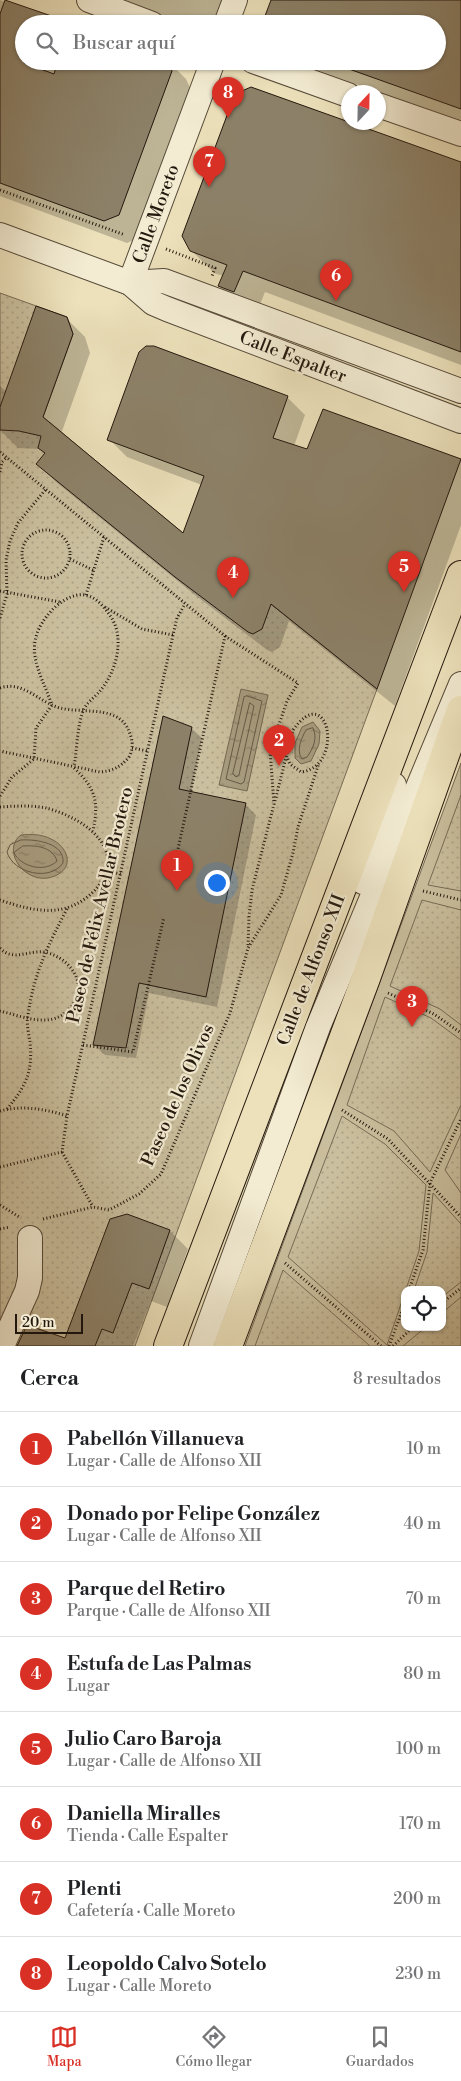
<!DOCTYPE html>
<html lang="es">
<meta charset="utf-8">
<style>
:root{--surface:#fff;--page:#f2f2f2;--text:#202124;--muted:#757577;--line:#e0e0e0;--accent:#d93025}
body{margin:0;font-family:"Libre Bodoni",serif;background:var(--page);color:var(--text)}
.controls{position:absolute;right:15px;bottom:15px;display:grid;overflow:hidden;border-radius:10px;box-shadow:0 1px 4px #0004}
.controls button{width:45px;height:45px;display:grid;place-items:center;padding:0;border:0;border-bottom:1px solid var(--line);background:var(--surface);color:var(--text);font:25px sans-serif}
.compass{position:absolute;left:341px;top:85px;width:45px;height:45px;border-radius:50%;background:var(--surface);box-shadow:0 1px 4px #0004;rotate:22deg}
.scale{position:absolute;left:15px;bottom:12px;width:68px;box-sizing:border-box;padding-left:5px;border:2px solid #24180e;border-top:0;font-size:14px;line-height:18px;white-space:nowrap;color:#24180e;-webkit-text-stroke:4px #f3ecd3;paint-order:stroke}
.you{position:absolute;left:216px;top:882px;width:18px;height:18px;margin:-12px;border:4px solid #fff;border-radius:50%;background:#1a73e8;box-shadow:0 0 0 8px #1a73e833}
.badge{display:grid;place-items:center;width:32px;height:32px;border-radius:50%;background:var(--accent);color:#fff;font-size:16px;font-weight:700}
.pin{position:absolute;translate:-50% -41px;filter:drop-shadow(0 1px 2px #0008)}
.pin::after{content:'';position:absolute;top:26px;width:18px;height:15px;background:inherit;clip-path:polygon(0 0,100% 0,50% 100%)}
.list{margin:0;padding:0;list-style:none}
h2{display:flex;justify-content:space-between;align-items:center;height:65px;margin:0;padding:0 20px;font-size:21px}
h2 small{font-size:16px;font-weight:400;color:var(--muted)}
.list li{display:grid;grid-template-columns:32px 1fr auto;gap:15px;align-items:center;box-sizing:border-box;height:75px;padding:0 20px;border-top:1px solid var(--line)}
.list b{display:block;font-size:19px;white-space:nowrap}
.list p{margin:0;font-size:16px;white-space:nowrap;color:var(--muted)}
.list em{font-size:16px;font-style:normal;color:var(--muted)}
.icon{flex:none;width:28px;height:28px;fill:none;stroke:currentColor;stroke-width:2;stroke-linecap:round;stroke-linejoin:round}
.map{position:relative;flex:none;width:461px;height:1346px;overflow:hidden}
.search{position:absolute;background:var(--surface);box-shadow:0 1px 4px #0004;left:15px;right:15px;top:15px;height:55px;display:flex;align-items:center;gap:12px;box-sizing:border-box;padding:0 18px;border-radius:28px;color:var(--muted);font-size:19px}
.sheet{height:665px;background:var(--surface)}
nav{display:flex;justify-content:space-around;align-items:center;box-sizing:border-box;height:70px;border-top:1px solid var(--line);background:var(--surface);font-size:14px;color:var(--muted)}
nav a{display:grid;justify-items:center;gap:2px}
nav .on{color:var(--accent)}
.map>svg:first-child{display:block}
.green{fill:#cabf9e;stroke:#776c56;fill-rule:evenodd}
.garden{fill:url(#garden-dots);stroke:#776c56}
.water{fill:url(#water-ripples);stroke:#736852}
.shadow{fill:#0003}
.lines{fill:none;stroke-linecap:round;stroke-linejoin:round}
.shore{stroke:#665a47;stroke-width:1}
.building{fill:#8c8168;stroke:#24180e}
.minor-casing{stroke:#564a39;stroke-width:26}
.major-casing{stroke:#24180e;stroke-width:30}
.path{stroke:#24180e;stroke-width:3;stroke-dasharray:1 2.5;stroke-linecap:butt}
.minor{stroke:#f3ecd3;stroke-width:24}
.major{stroke:#ece1bb;stroke-width:28}
.labels{text-anchor:middle;dominant-baseline:central;stroke-width:4.5;stroke-linejoin:round;paint-order:stroke}
.street-label{font-size:18px;fill:#24180e;stroke:#f3ecd3}
</style>
<div class="map">
<svg width="461" height="1346" viewBox="0 0 461 1346">
<defs>
<pattern id="garden-dots" width="8" height="8" patternUnits="userSpaceOnUse" patternTransform="scale(1.25)"><rect width="8" height="8" fill="#cabf9e"/><path d="M2 2h.1M6 6h.1" fill="none" stroke="#ada387" stroke-width="1.8" stroke-linecap="round"/></pattern>
<pattern id="water-ripples" width="26" height="14" patternUnits="userSpaceOnUse" patternTransform="scale(1.25)"><rect width="26" height="14" fill="#a89d80"/><path d="M2 4q2-2 4 0t4 0M15 11q2-2 4 0t4 0" fill="none" stroke="#897f67"/></pattern>
</defs>
<rect width="100%" height="100%" fill="#ece1bb"/>
<filter id="stains"><feTurbulence type="fractalNoise" baseFrequency=".004" numOctaves="4"/><feColorMatrix values="0 0 0 0 .2 0 0 0 0 .09 0 0 0 0 .02 0 0 0 .5 -.17"/></filter>
<radialGradient id="worn" r=".72"><stop offset=".6" stop-color="#630" stop-opacity="0"/><stop offset="1" stop-color="#630" stop-opacity=".3"/></radialGradient>
<!-- green -->
<path class="green" d="M461,763V1346H245ZM405,1290H442V1327H405Z"/>
<!-- garden -->
<g class="garden">
<path d="M0,293L67,317L73,334L43,417L213,558L377,689L135,1346H0Z"/>
<path d="M461,795V891L428,885Z"/>
<path d="M422,900L461,910V1025L440,1009L390,986Z"/>
<path d="M385,997L431,1018L461,1040V1105L430,1172L394,1131L347,1105Z"/>
<path d="M342,1116L385,1144L426,1185L419,1251L387,1345L288,1257Z"/>
<path d="M461,1134V1193L445,1170Z"/>
<path d="M433,1193L461,1224V1282L442,1297V1290H414L427,1252Z"/>
<path d="M283,1270L370,1346H255Z"/>
<path d="M461,1297V1346H403L426,1327H442V1313Z"/>
</g>
<!-- water -->
<g class="water">
<path d="M241,689L268,695L247,791L219,785Z"/>
<path d="M313,722L320,731L319,744L311,761L301,764L295,758V743L302,727Z"/>
<path d="M21,835C31,834 41,834 51,839C67,846 76,867 55,876C26,888 0,850 21,835Z"/>
</g>
<!-- shadow -->
<g class="shadow">
<path d="M0,0L70,24H24V61H168L186,79L193,94L141,237L127,243L0,196Z"/>
<path d="M120,0H230L221,24H187Z"/>
<path d="M272,0H461V122L292,61H437V24Z"/>
<path d="M461,163V365L265,292L256,314L242,308L219,286L223,276L214,273L191,250Z"/>
<path d="M66,318L85,337L90,353L61,434L184,535L202,485L127,457L109,439L287,397L305,415L294,446L308,451L461,461V525L395,706L289,621L280,647L272,652L267,650L195,595L56,482L38,464L45,454L41,449L18,448L0,430V386L7,392Z"/>
<path d="M191,728L202,738L191,793L245,804L256,815L217,1007L149,993L136,1058L105,1055L94,1045Z"/>
<path d="M127,1215L170,1231L188,1249L167,1307L151,1301L133,1346H18L65,1340Z"/>
</g>
<g class="lines">
<!-- shore -->
<g class="shore">
<path d="M247,696L262,701L244,782L241,784L226,779L244,697Z"/>
<path d="M250,703L254,706L239,775L236,777L233,774Z"/>
<path d="M313,728C318,738 313,749 307,757L302,759C296,750 301,739 306,730Z"/>
<path d="M21,840C36,839 65,843 63,863C50,882 13,873 7,852L10,845Z"/>
<path d="M23,846C36,845 53,847 57,861C45,873 21,867 14,853Z"/>
</g>
</g>
<!-- building -->
<g class="building">
<path d="M5,0L66,21L65,24H24V63L54,74L58,61H167L172,71L119,215L104,221L0,183V14Z"/>
<path d="M271,0H461V109L335,64V61H437V24H262Z"/>
<path d="M251,87L461,162V352L243,271L234,292L218,286L227,265L190,251L182,236L235,94Z"/>
<path d="M36,306L67,317L73,334L43,417L183,533L204,476L107,440L139,352L146,346H154L288,396L273,438L307,449L323,409L461,459L377,689L271,604L262,629L253,634L248,632L175,577L36,464L45,453L38,448L41,436L19,431L0,430V407Z"/>
<path d="M163,716L192,727L179,789L246,803L206,997L139,983L126,1048L93,1045Z"/>
<path d="M127,1214L170,1230L149,1289L132,1283L113,1333L102,1329L95,1346H17L27,1325L65,1338L110,1219Z"/>
</g>
<g class="lines">
<defs>
<g id="minor">
<path d="M89,0L152,24"/>
<path d="M226,24L235,0"/>
<path d="M253,61L348,95"/>
<path d="M378,105L461,134"/>
<path d="M0,235L130,283L153,303L167,309L461,421"/>
<path d="M130,283L164,281L461,391"/>
<path d="M130,283L213,61"/>
<path d="M363,882L394,785"/>
<path d="M2,1346L27,1291L30,1278V1238"/>
<path d="M201,1346L318,1027L461,684"/>
</g>
<g id="major">
<path d="M168,1346L461,575"/>
<path d="M228,1346L366,978L461,710"/>
</g>
</defs>
<!-- minor casing -->
<use href="#minor" class="minor-casing"/>
<!-- major casing -->
<use href="#major" class="major-casing"/>
<!-- path -->
<g class="path">
<path d="M0,190L125,235"/>
<path d="M166,249L215,268L212,276"/>
<path d="M0,452L225,636L174,867"/>
<path d="M0,472L2,462L7,457"/>
<circle cx="46" cy="554" r="24"/>
<path d="M70,559L95,571"/>
<path d="M0,591L60,602"/>
<path d="M86,595L104,537"/>
<path d="M105,607L142,629L173,635"/>
<path d="M0,618L7,594L6,560L10,541L18,523L46,489"/>
<path d="M225,636L298,683L287,701L270,751L274,804L252,890L249,917L248,947"/>
<path d="M0,688C23,680 40,703 60,708C84,714 121,704 130,734C133,741 133,750 129,757C121,767 112,771 100,772L0,751"/>
<path d="M132,748L148,751"/>
<path d="M74,768C96,788 99,803 93,831"/>
<path d="M0,796L12,777L34,759L36,728L52,705C39,669 20,645 52,610C60,602 73,593 85,595C96,597 103,606 109,614C126,636 117,671 100,691C95,697 85,704 83,711C77,728 77,749 74,767"/>
<path d="M275,801L293,730C329,679 345,767 301,772L290,764L287,757"/>
<path d="M0,807C15,806 31,805 46,808C67,813 102,830 107,855C109,867 103,881 95,890C67,919 35,912 0,900"/>
<path d="M106,871L121,874"/>
<path d="M423,891L461,900"/>
<path d="M0,948C13,962 29,950 44,952C67,956 88,981 74,1003C69,1011 63,1016 53,1019C36,1023 17,1015 0,1011"/>
<path d="M388,993L434,1014L461,1033"/>
<path d="M83,1045L133,1052L164,917"/>
<path d="M7,1109C26,1086 33,1072 30,1042C29,1034 26,1024 28,1015C34,973 48,945 68,907"/>
<path d="M342,1110L388,1139L461,1217"/>
<path d="M0,1111C22,1105 46,1109 67,1116"/>
<path d="M62,1152L93,1207"/>
<path d="M0,1167L62,1152L67,1116L173,635L177,618L185,604"/>
<path d="M0,1205L21,1218"/>
<path d="M43,1219L93,1207L109,1210L139,1194L161,1174L230,1013L248,948L281,895L293,853L298,827L319,763"/>
<path d="M0,1229L10,1227"/>
<path d="M285,1263L381,1346"/>
<path d="M409,1290L423,1250L430,1183L461,1119"/>
<path d="M442,1303L461,1288"/>
<path d="M389,1346L405,1303"/>
<path d="M393,1346L413,1327"/>
</g>
<!-- minor -->
<use href="#minor" class="minor"/>
<!-- major -->
<use href="#major" class="major"/>
</g>
<g class="labels">
<!-- street labels -->
<g class="street-label">
<text transform="translate(156 214) rotate(-70)">Calle Moreto</text>
<text transform="translate(293 357) rotate(21)">Calle Espalter</text>
<text transform="translate(100 905) rotate(-77)">Paseo de Félix Avellar Brotero</text>
<text transform="translate(311 970) rotate(-69)">Calle de Alfonso XII</text>
<text transform="translate(178 1095) rotate(-66)">Paseo de los Olivos</text>
</g>
</g>
<rect width="100%" height="100%" filter="url(#stains)"/>
<rect width="100%" height="100%" fill="url(#worn)"/>
</svg>
<div class="controls">
<button><svg class="icon" aria-label="locate" viewBox="0 0 24 24"><circle cx="12" cy="12" r="6"/><path d="M12 2v4M12 18v4M2 12h4M18 12h4"/></svg></button>
</div>
<svg class="compass" viewBox="-18 -18 36 36"><path d="M0-13l5 13h-10z" fill="#e53935"/><path d="M0 13l5-13h-10z" fill="#757577"/></svg>
<div class="scale">20 m</div>
<div class="you"></div>
<div class="pin badge" style="left:177px;top:891px">1</div>
<div class="pin badge" style="left:279px;top:766px">2</div>
<div class="pin badge" style="left:412px;top:1027px">3</div>
<div class="pin badge" style="left:233px;top:598px">4</div>
<div class="pin badge" style="left:404px;top:592px">5</div>
<div class="pin badge" style="left:336px;top:301px">6</div>
<div class="pin badge" style="left:209px;top:187px">7</div>
<div class="pin badge" style="left:228px;top:118px">8</div>
<div class="search"><svg class="icon" aria-label="search" viewBox="0 0 24 24"><circle cx="10" cy="10" r="6"/><path d="M15 15l6 6"/></svg>Buscar aquí</div>
</div>
<section class="sheet">
<h2>Cerca<small>8 resultados</small></h2>
<ul class="list">
<li><span class="badge">1</span><div><b>Pabellón Villanueva</b><p>Lugar · Calle de Alfonso XII</p></div><em>10 m</em></li>
<li><span class="badge">2</span><div><b>Donado por Felipe González</b><p>Lugar · Calle de Alfonso XII</p></div><em>40 m</em></li>
<li><span class="badge">3</span><div><b>Parque del Retiro</b><p>Parque · Calle de Alfonso XII</p></div><em>70 m</em></li>
<li><span class="badge">4</span><div><b>Estufa de Las Palmas</b><p>Lugar</p></div><em>80 m</em></li>
<li><span class="badge">5</span><div><b>Julio Caro Baroja</b><p>Lugar · Calle de Alfonso XII</p></div><em>100 m</em></li>
<li><span class="badge">6</span><div><b>Daniella Miralles</b><p>Tienda · Calle Espalter</p></div><em>170 m</em></li>
<li><span class="badge">7</span><div><b>Plenti</b><p>Cafetería · Calle Moreto</p></div><em>200 m</em></li>
<li><span class="badge">8</span><div><b>Leopoldo Calvo Sotelo</b><p>Lugar · Calle Moreto</p></div><em>230 m</em></li>
</ul>
</section>
<nav>
<a class="on"><svg class="icon" aria-label="map" viewBox="0 0 24 24"><path d="M3 6l6-2 6 2 6-2v14l-6 2-6-2-6 2zM9 4v14M15 6v14"/></svg>Mapa</a>
<a><svg class="icon" aria-label="directions" viewBox="0 0 24 24"><path d="M12 3l9 9-9 9-9-9zM9 14v-3h6M13 9l2 2-2 2"/></svg>Cómo llegar</a>
<a><svg class="icon" aria-label="saved" viewBox="0 0 24 24"><path d="M7 4h10v16l-5-4-5 4z"/></svg>Guardados</a>
</nav>
